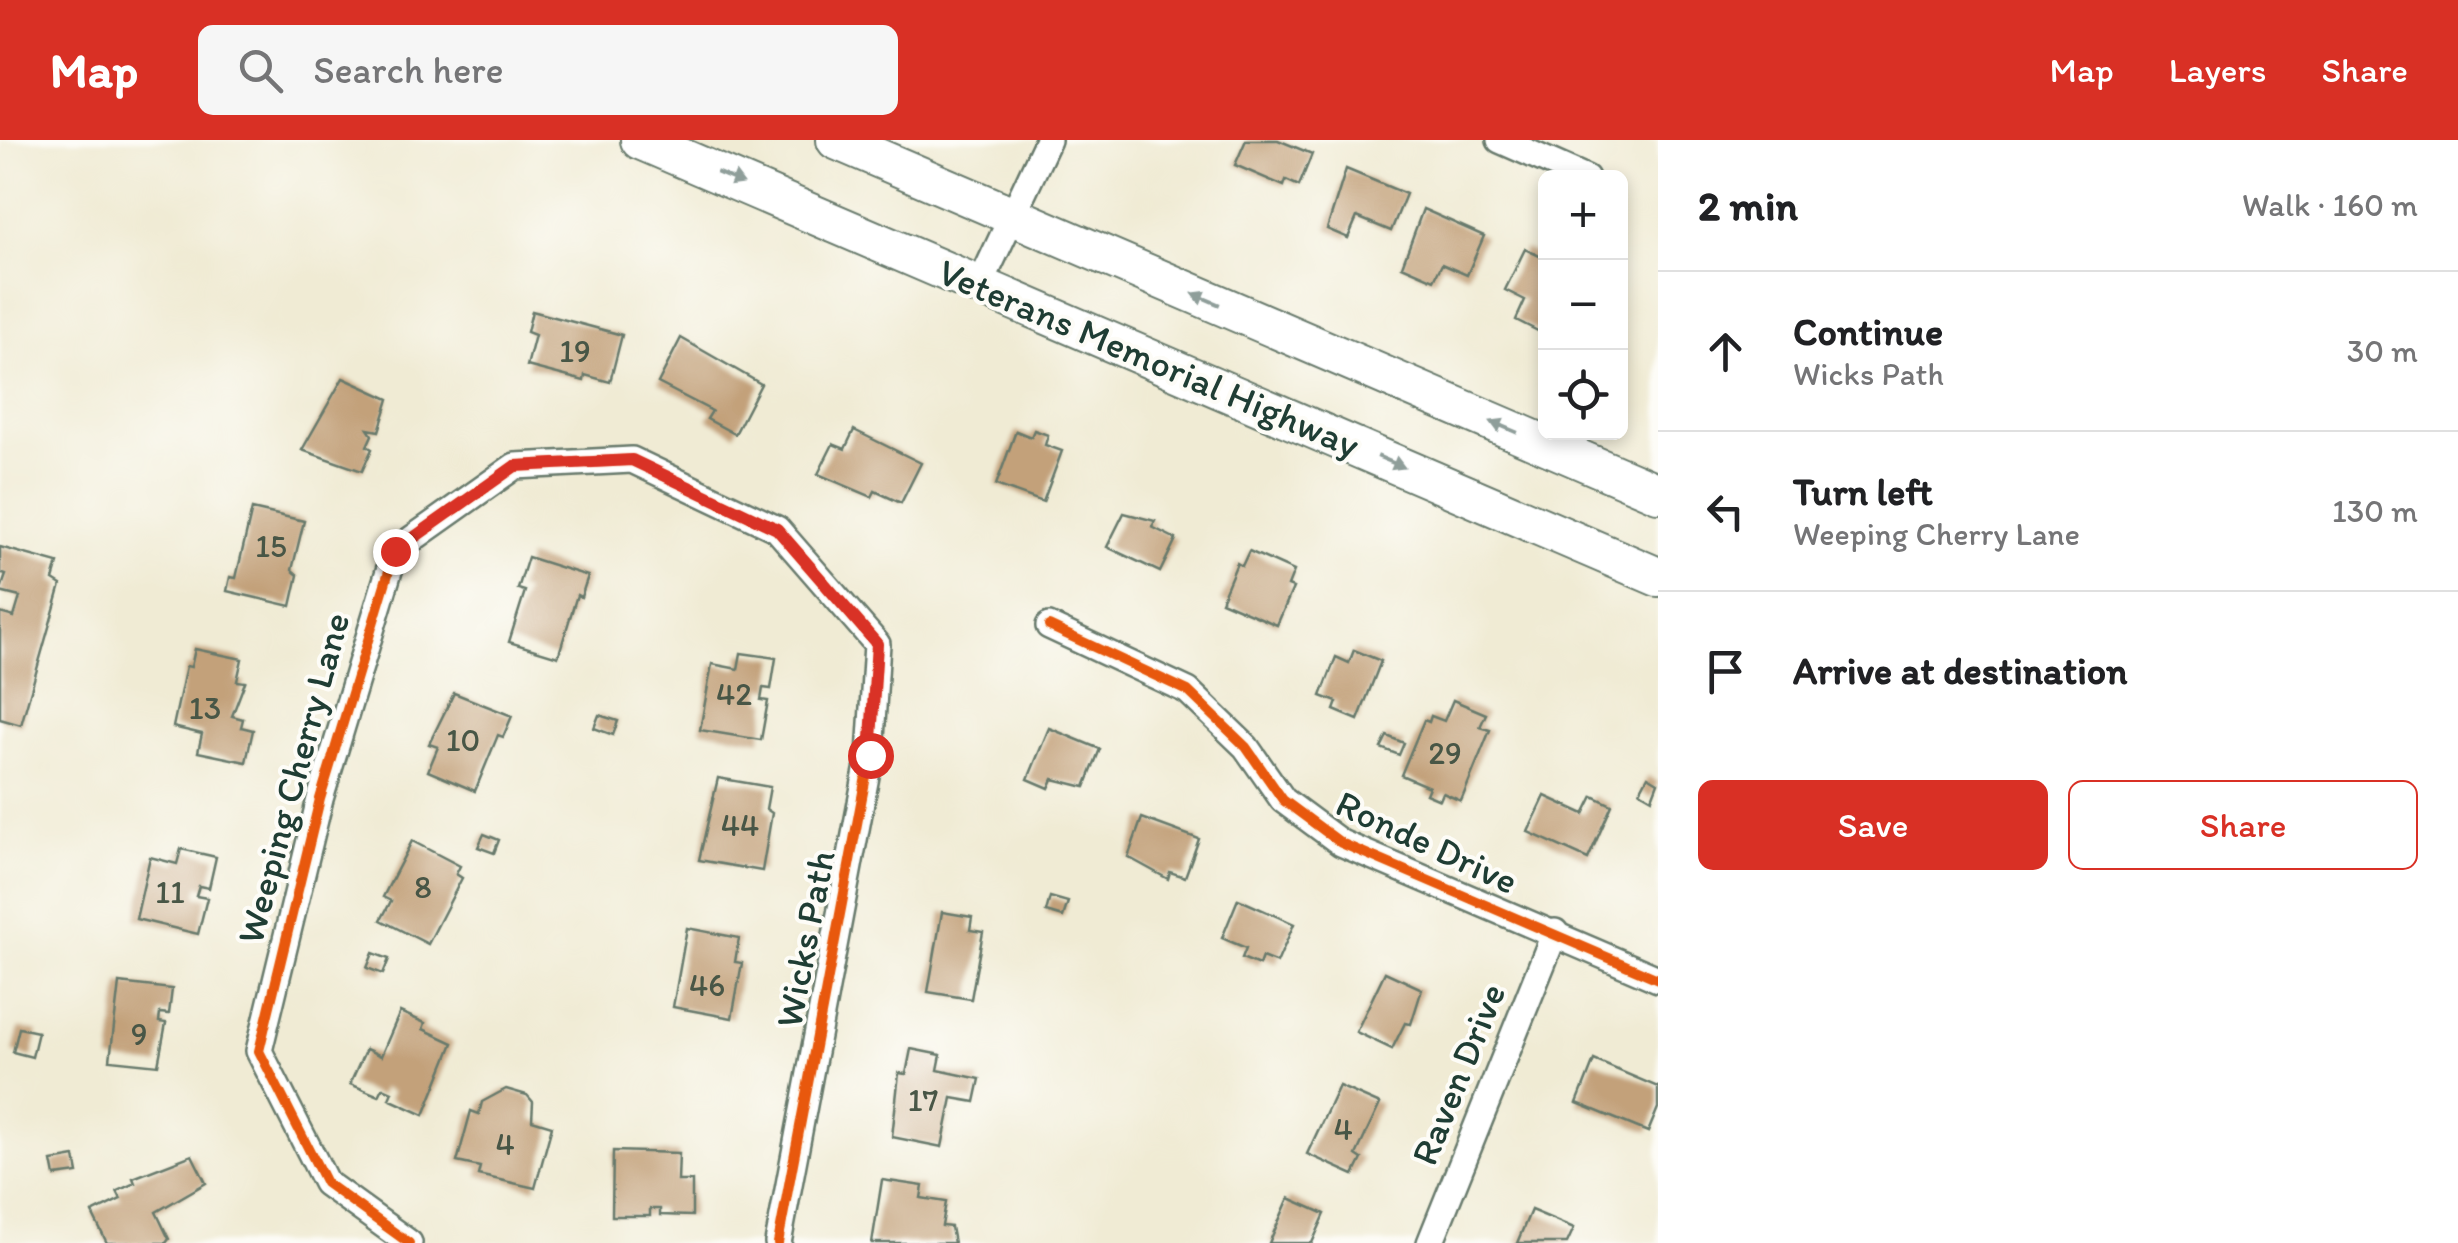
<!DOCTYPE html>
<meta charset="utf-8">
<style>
:root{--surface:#fff;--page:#f6f6f6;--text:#202124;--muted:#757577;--line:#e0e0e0;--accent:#d93025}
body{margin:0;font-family:Itim,sans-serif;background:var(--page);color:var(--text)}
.controls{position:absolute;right:30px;top:30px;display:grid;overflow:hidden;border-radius:15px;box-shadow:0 5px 15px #0003}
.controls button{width:90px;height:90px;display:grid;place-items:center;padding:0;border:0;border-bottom:2px solid var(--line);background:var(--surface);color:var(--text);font:50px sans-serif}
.stop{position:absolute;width:30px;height:30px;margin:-22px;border:8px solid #d93025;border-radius:50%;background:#fff}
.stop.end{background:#d93025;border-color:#fff;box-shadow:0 2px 10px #0008}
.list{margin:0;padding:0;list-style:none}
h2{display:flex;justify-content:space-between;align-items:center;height:130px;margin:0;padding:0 40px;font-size:42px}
h2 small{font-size:32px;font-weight:400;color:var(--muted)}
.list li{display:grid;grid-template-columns:65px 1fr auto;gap:30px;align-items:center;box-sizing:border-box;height:160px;padding:0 40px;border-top:2px solid var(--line)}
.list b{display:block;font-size:38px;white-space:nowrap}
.list p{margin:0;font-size:32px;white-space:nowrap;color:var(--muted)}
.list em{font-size:32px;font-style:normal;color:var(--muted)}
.actions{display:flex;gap:20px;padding:30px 40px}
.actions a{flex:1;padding:22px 0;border:2px solid var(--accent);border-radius:15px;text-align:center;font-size:35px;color:var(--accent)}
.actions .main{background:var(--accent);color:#fff}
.icon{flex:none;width:55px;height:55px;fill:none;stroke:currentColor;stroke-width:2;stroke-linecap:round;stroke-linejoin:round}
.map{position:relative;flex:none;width:1658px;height:1103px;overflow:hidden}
header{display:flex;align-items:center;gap:60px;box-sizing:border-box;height:140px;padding:0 50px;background:var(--accent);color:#fff}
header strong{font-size:48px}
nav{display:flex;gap:55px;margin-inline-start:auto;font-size:35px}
.search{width:700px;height:90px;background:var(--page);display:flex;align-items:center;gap:25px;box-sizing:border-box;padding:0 35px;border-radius:15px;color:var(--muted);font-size:38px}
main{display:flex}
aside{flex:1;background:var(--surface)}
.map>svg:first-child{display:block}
.building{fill:#c3a17a}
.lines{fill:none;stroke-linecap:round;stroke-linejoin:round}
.minor-casing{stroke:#687a6c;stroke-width:30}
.primary-casing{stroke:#687a6c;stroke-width:42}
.minor{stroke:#fff;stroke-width:25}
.primary{stroke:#fff;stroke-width:38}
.cycleway-casing{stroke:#fdfcf7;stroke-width:16}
.cycleway{stroke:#e8590c;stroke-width:10}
.oneway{fill:#8f9e9a}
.route{stroke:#d93025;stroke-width:12}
.labels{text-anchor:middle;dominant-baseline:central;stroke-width:8;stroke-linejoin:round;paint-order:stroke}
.number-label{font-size:32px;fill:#485646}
.street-label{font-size:38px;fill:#1f3d34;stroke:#fdfcf7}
</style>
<header>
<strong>Map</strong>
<div class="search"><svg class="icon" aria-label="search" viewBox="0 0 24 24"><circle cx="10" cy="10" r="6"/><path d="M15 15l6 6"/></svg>Search here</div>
<nav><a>Map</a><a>Layers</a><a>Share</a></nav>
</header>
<main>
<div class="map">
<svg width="1658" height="1103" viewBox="0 0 1658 1103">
<rect width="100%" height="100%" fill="#fdfcf7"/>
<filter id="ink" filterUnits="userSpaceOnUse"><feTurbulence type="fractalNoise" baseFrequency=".01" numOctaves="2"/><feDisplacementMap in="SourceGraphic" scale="20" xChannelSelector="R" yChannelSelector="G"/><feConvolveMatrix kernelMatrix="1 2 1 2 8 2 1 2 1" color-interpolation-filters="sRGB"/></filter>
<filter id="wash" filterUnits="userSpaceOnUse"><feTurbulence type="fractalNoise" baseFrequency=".0048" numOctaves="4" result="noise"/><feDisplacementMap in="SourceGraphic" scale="40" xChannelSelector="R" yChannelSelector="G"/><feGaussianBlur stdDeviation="2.25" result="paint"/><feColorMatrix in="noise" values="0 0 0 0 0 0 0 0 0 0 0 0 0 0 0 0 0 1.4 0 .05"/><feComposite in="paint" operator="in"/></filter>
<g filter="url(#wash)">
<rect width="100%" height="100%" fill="#f0ebd4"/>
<g id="blocks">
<!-- building -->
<g class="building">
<path d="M1246,0H1278L1312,14L1299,46L1286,40L1284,46L1235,25Z"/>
<path d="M1346,29L1406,54L1391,91L1357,77L1348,98L1327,89Z"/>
<path d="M1423,69L1484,96L1467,135L1442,124L1434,140L1402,126Z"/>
<path d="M1525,109L1546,119L1542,193L1516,180L1525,160L1505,150Z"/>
<path d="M532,171L622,195L610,242L585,235L584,241L527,226L535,195L527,192Z"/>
<path d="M681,198L761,244L735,294L707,279L712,271L658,243Z"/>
<path d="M343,238L389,259L379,291L368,289L372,295L367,306L372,309L362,331L302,310Z"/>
<path d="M854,290L921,323L901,363L875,351L872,357L818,334L833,304L845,309Z"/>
<path d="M1034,290L1048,295L1045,305L1062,311L1043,362L996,345L1016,291L1031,297Z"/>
<path d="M252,369L304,381L292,430L298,435L291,466L227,451L230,437L236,438Z"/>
<path d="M1124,373L1155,381L1152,387L1176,399L1160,432L1107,407Z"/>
<path d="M0,407L58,423L53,440L61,445L21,585L0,579V473L14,477L20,457L0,452L6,435L0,433Z"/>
<path d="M1249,411L1294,431L1288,446L1293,448L1277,485L1221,461L1237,423L1242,426Z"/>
<path d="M528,417L588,436L581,457L577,455L558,517L509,502L525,451L518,449Z"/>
<path d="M195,509L242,519L237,541L245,542L232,576L243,579L241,587L253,590L246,622L198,612L202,594L173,587L186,526L191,527Z"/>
<path d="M1354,510L1381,521L1358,580L1334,570L1337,562L1321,556L1336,517L1349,523Z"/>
<path d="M741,513L776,518L771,549L763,548L761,560L768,561L761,600L700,590L712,524L738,529Z"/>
<path d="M454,553L512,576L503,597L498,595L475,651L428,631L438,607L429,604Z"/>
<path d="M1453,560L1486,574L1480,587L1490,590L1461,661L1443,653L1440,660L1426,654L1429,647L1401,635L1424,580L1429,582L1431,576L1444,581Z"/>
<path d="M599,575L618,581L613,595L594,588Z"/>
<path d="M1049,588L1100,609L1085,647L1053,639L1049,648L1028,639Z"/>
<path d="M1387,596L1404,603L1399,615L1381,608Z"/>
<path d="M1648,636L1658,642L1652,658L1640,651Z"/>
<path d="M718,638L770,647L766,669L772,673L762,731L699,720Z"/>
<path d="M1545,656L1584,674L1593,656L1612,665L1588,719L1528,692Z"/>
<path d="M1142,678L1199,699L1185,737L1170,732L1168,739L1128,717Z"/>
<path d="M484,694L499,700L494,713L478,707Z"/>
<path d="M412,701L460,726L456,734L462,738L428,804L381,780L391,761L383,757Z"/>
<path d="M181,709L216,717L209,748L199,746L196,756L207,758L198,794L136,779L150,717L177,724Z"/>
<path d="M1050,757L1068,762L1063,777L1046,772Z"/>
<path d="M1238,759L1294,784L1277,823L1262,817L1259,825L1242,818L1246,808L1222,798Z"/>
<path d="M942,772L972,777L970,790L983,792L971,859L928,852Z"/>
<path d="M687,788L739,798L735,822L742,823L732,878L673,867Z"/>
<path d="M373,813L389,819L383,834L367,828Z"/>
<path d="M1385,832L1422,849L1411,884L1405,883L1392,909L1356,892Z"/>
<path d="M119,843L172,849L169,874L160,873L159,882L166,883L158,925L110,920Z"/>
<path d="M400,872L425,883L423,889L453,903L424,975L389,959L392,952L383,948L379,956L350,944L366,909L381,916Z"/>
<path d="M19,888L38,892L32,917L13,912Z"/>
<path d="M911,909L941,915L938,930L980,939L975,962L952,958L942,1007L892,997L899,933L906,934Z"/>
<path d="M1594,920L1658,947V968L1648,992L1577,963Z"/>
<path d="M1339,946L1380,964L1356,1015L1362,1019L1354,1035L1307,1014Z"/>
<path d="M506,949L527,955L533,962L532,980L552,986L535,1048L478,1035L480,1027L457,1022L471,971L479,974L482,962Z"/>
<path d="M613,1011L679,1013L678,1041H692V1076L660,1075V1069H650V1076H612Z"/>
<path d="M192,1015L206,1043L156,1072L169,1099L166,1103H107L92,1073L121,1059L117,1051L135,1043L133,1038Z"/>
<path d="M75,1017L78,1033L55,1036L52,1021Z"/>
<path d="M882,1040L923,1046L921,1058L946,1062L942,1086L951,1087L954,1103H872Z"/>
<path d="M1289,1058L1325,1074L1312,1103H1269Z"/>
<path d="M1531,1070L1574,1088L1567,1103H1517Z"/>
</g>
</g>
</g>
<g filter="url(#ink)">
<use href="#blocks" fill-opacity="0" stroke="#687a6c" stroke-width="2.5"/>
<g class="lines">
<defs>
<g id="minor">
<path d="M1500,0L1586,38"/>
<path d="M980,145L1048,0"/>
<path d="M1049,486L1188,551L1246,607L1283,660L1341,703L1658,839"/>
<path d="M409,1103L326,1043L259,911L320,659L395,411L515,326L632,320L777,389L877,504L870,615L778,1103"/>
<path d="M1430,1103L1555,792"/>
</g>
<g id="primary">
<path d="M640,0L1658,437"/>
<path d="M836,0L1658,353"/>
</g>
</defs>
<!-- minor casing -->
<use href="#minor" class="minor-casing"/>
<!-- primary casing -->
<use href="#primary" class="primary-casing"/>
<!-- minor -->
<use href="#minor" class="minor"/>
<!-- primary -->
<use href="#primary" class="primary"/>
<defs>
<g id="cycleway">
<path d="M1049,486L1188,551L1246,607L1283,660L1341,703L1658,839"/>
<path d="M409,1103L326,1043L259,911L320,659L395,411L515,326L632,320L777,389L877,504L870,615L778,1103"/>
</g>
</defs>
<!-- cycleway casing -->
<use href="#cycleway" class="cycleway-casing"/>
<!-- cycleway -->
<use href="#cycleway" class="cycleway"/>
</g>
<!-- one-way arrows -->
<defs><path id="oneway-solid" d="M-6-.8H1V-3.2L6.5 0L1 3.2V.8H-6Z" transform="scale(2.5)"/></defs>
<g class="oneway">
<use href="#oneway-solid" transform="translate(730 38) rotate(23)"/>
<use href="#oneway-solid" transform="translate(1206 159) rotate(-157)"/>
<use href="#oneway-solid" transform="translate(1504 287) rotate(-157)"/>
<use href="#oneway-solid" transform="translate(1391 322) rotate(23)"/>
</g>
</g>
<g class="lines" filter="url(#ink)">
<!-- route -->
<path class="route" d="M395,411L515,326L632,320L777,389L877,504L870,615"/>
</g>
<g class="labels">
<!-- number labels -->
<g class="number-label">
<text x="575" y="211">19</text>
<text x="271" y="406">15</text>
<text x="734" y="554">42</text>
<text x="205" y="568">13</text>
<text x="463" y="600">10</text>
<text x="1445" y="613">29</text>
<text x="740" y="685">44</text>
<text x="423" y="747">8</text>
<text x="170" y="752">11</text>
<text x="707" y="845">46</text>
<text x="139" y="894">9</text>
<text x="923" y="960">17</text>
<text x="1343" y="989">4</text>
<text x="505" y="1004">4</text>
</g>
<!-- street labels -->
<g class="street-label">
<text transform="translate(1149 218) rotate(23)">Veterans Memorial Highway</text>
<text transform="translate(293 638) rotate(-75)">Weeping Cherry Lane</text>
<text transform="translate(1427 702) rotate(25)">Ronde Drive</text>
<text transform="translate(805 799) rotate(-79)">Wicks Path</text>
<text transform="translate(1458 934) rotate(-68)">Raven Drive</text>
</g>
</g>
</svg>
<div class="controls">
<button>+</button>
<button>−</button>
<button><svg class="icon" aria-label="locate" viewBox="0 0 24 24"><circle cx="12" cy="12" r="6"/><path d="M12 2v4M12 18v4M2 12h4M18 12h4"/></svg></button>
</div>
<div class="stop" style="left:870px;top:615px"></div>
<div class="stop end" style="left:395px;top:411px"></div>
</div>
<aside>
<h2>2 min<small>Walk · 160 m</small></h2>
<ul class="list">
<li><svg class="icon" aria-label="ahead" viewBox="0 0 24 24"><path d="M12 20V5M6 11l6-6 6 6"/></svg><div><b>Continue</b><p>Wicks Path</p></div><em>30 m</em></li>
<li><svg class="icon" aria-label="left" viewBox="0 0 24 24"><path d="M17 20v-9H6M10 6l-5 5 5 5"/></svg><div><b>Turn left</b><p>Weeping Cherry Lane</p></div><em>130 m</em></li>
<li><svg class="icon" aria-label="arrive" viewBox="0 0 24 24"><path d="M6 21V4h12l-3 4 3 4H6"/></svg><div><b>Arrive at destination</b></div></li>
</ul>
<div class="actions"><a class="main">Save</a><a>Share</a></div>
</aside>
</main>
